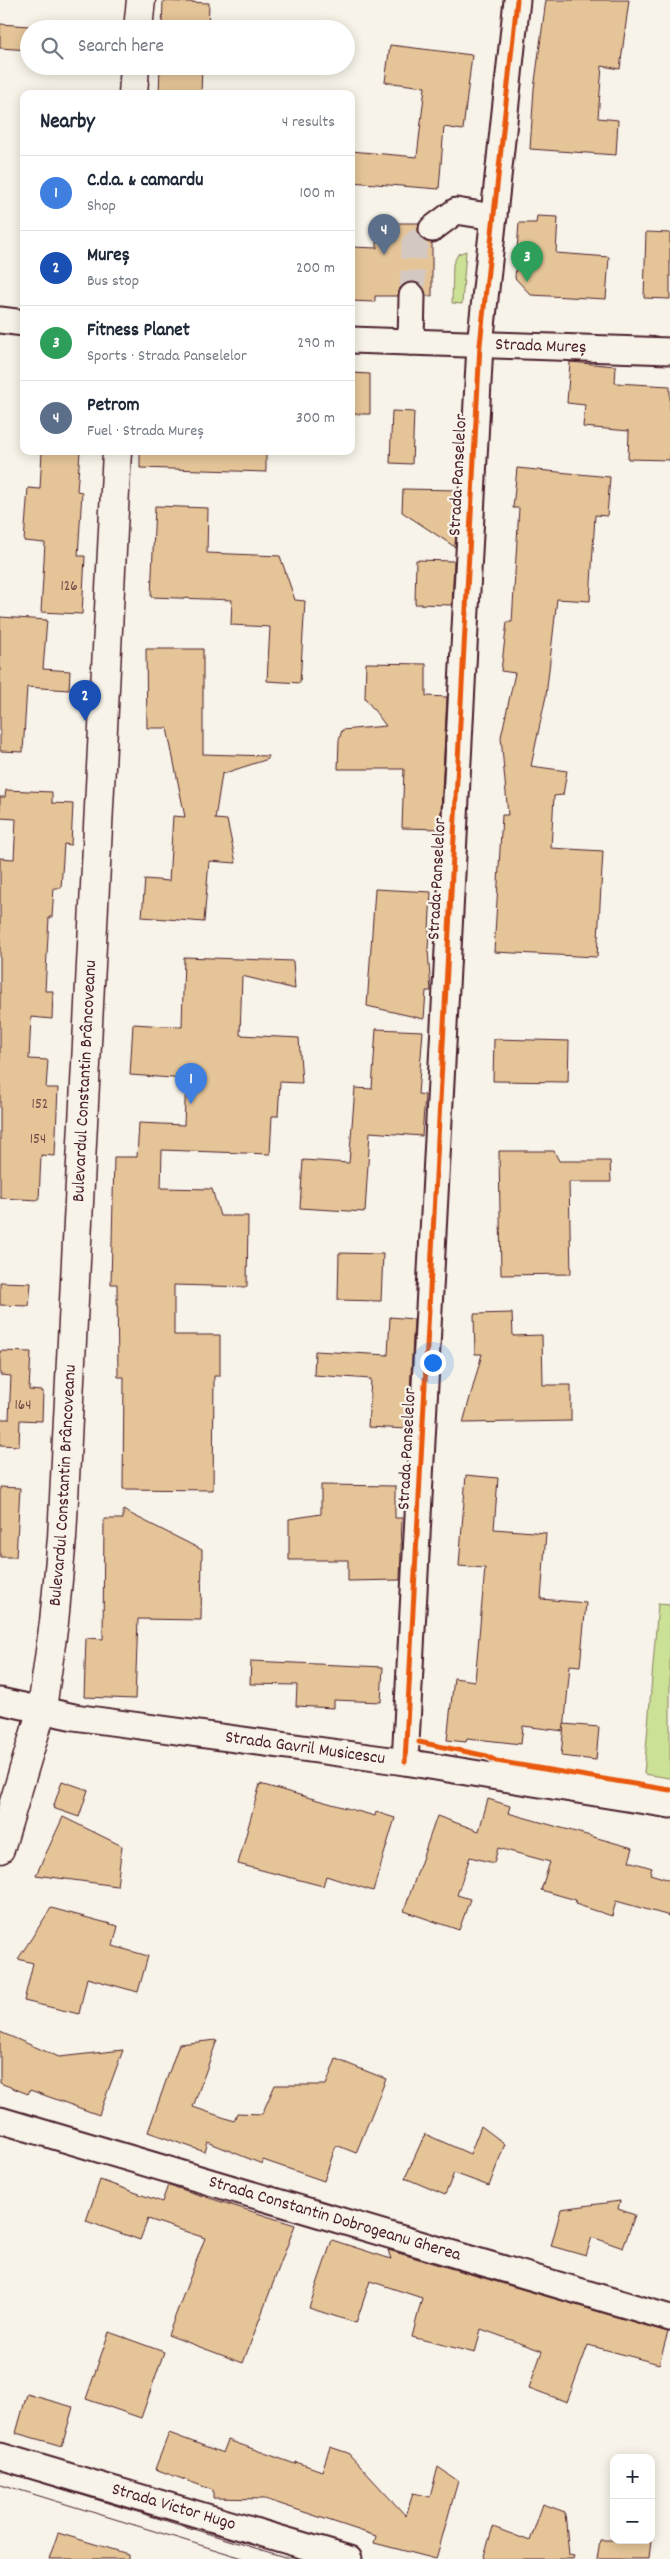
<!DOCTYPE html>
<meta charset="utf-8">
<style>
:root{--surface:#fff;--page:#f2f2f3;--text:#1f2937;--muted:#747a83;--line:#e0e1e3;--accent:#ea580c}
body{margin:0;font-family:Dekko,sans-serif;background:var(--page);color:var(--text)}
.controls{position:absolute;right:15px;bottom:15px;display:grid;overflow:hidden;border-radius:10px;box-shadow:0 2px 12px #0003}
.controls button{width:45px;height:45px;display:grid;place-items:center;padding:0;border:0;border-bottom:1px solid var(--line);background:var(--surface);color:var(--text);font:25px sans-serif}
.you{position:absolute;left:432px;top:1362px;width:18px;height:18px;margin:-12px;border:4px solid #fff;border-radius:50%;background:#1a73e8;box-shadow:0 0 0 8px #1a73e833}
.badge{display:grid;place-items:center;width:32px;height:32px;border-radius:50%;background:var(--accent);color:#fff;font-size:16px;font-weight:700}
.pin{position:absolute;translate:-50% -41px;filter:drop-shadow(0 1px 2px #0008)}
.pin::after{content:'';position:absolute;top:26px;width:18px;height:15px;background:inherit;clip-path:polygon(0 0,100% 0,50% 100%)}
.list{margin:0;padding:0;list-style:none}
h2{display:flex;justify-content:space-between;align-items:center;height:65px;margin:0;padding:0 20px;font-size:21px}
h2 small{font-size:16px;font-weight:400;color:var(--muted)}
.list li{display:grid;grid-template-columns:32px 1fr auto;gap:15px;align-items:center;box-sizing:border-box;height:75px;padding:0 20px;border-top:1px solid var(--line)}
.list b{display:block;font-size:19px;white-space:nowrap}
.list p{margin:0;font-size:16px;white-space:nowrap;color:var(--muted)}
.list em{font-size:16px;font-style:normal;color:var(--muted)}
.icon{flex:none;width:28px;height:28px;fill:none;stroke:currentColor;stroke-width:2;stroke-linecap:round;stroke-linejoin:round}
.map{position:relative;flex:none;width:670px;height:2559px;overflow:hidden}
.search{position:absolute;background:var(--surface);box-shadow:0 2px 12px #0003;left:20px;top:20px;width:335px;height:55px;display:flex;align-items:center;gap:12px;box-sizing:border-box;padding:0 18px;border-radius:28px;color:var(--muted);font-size:19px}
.panel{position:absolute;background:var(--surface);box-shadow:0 2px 12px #0003;left:20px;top:90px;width:335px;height:365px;border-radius:10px}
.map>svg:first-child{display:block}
.green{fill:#cbe196;stroke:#8a8060}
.building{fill:#e5c598;stroke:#4a1f2b}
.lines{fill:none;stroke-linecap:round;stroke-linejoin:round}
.minor-tunnel{stroke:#d4c9c2;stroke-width:25;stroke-dasharray:25 12;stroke-linecap:butt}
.minor-casing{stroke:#4a1f2b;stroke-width:29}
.major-casing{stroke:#4a1f2b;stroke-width:31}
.minor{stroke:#f7f3e8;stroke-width:25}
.major{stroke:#f7f3e8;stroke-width:28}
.tram{stroke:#4a1f2b;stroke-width:1}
.cycleway-casing{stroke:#f7f3e8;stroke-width:8}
.cycleway{stroke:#e8590c;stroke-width:5}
.labels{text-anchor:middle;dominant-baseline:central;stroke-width:4.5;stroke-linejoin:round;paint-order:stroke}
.number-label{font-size:15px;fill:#714846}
.street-label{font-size:18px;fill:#4a1f2b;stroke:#f7f3e8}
</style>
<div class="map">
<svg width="670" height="2559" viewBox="0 0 670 2559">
<rect width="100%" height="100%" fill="#f7f3e8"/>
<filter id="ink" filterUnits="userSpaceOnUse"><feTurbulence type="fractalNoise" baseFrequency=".02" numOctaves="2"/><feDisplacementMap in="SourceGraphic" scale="10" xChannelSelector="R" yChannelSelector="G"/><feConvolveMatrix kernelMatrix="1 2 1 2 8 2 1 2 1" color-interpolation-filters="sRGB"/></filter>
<g filter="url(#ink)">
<!-- green -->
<g class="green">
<path d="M466,251L462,304L452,303L453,264L458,254Z"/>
<path d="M658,1604L670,1605V1778L644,1774Z"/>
</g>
<!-- building -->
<g class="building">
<path d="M546,0H629L620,69L602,66L598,118L618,120L616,155L530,149L534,89Z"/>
<path d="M163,1L209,3L208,29H162Z"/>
<path d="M0,24L29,26V50L0,48Z"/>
<path d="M390,45L472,55L463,130L444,127L439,189L351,182V151L417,157L425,87L385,82Z"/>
<path d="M160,66H202L201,94H159Z"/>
<path d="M537,216L558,217L556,253L609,257L606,299L531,295L515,278L519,223H536Z"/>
<path d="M392,223H419L418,230L420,237L432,243V296H426L420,284L412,282L400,288L398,296H375V302L351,301V247L377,248V239H392Z"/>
<path d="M646,232L670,233V299L644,298Z"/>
<path d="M570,362L616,366L615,383L670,386V460L628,459L629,431L583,427L585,405L567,403Z"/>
<path d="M351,373L370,374V414H351Z"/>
<path d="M392,411L414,412L412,464L390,463Z"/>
<path d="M42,451H80L77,491L82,492L78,556H85L82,614L41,612L45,543L24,541L28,488L40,489Z"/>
<path d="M140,451H266V472L140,468Z"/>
<path d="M517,468L610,477L607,516L595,515L590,601L557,599L546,696L531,766L567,771L563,795L554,796L551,848L603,851L597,957L494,952L502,815H508L501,737L515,673L501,671L507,622H512L519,508H513Z"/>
<path d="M403,489L458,490L455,547L402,512Z"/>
<path d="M155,506L208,508L207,553L280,556L295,600L305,601L300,683L267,681L270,627L231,625L232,600L151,597Z"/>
<path d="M416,560L454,561L452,605L415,604Z"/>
<path d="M0,617L47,620L43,669L70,671L69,690L27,687L23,752L0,751Z"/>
<path d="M146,649H203V754L268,756V759L222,774L215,819L227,820L236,863L209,861L204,922L142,917L145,879L169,881L173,816L185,817L167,728H147Z"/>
<path d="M366,663L426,664V696L447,697L440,829L402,828L404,769H338L339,740L342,730L386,726L365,698Z"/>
<path d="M6,790L52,792V803L73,804L71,845L64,844L61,888H54L52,917H49L45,991H53L52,1019L31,1017L29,1059L48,1060L46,1088H58L55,1156L41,1155L39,1200L0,1198V858L14,859L16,819L0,818V797H5Z"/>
<path d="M375,889L431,892L428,950L431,991H426L424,1019L367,1006Z"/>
<path d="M184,957L293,961L295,989L242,976L240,1035L299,1038L302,1083L280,1082L278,1116H272L270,1154L162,1150L161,1188L212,1189L220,1216H248L247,1287L174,1285V1335H220V1376H214L213,1490L123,1489L124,1377H118L117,1284H111L114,1157H137L139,1123L184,1125L186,1079L130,1075L133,1024L182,1027Z"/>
<path d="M376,1029L423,1031L418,1094L425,1095L422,1136L370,1132L365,1212L300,1208L303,1160L349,1163L355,1088L372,1089Z"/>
<path d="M494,1039L569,1041L568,1082L493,1081Z"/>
<path d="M499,1151H554L559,1161H610L611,1182H569L571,1274L501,1275Z"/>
<path d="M339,1253L383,1254L381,1301L338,1300Z"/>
<path d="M0,1282L31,1283L29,1306L0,1305Z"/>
<path d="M512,1313L513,1336L542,1335L543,1385H571V1421L463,1423L482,1354H475L474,1314Z"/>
<path d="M390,1317L414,1319L408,1429L368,1427L371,1379L314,1375L315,1351L388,1355Z"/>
<path d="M0,1351L31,1352L29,1390L43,1391L42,1421L20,1420L19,1446L0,1445V1419H9L11,1376L0,1375Z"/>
<path d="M466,1475L498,1478L494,1529L546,1533L541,1599L586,1603L580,1666L570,1665L564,1731L523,1726L521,1744L467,1738L466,1742L447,1740L454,1678L475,1681L485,1568L459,1566Z"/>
<path d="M321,1485L395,1486V1518H402L400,1580L348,1581V1560H289V1519L321,1514Z"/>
<path d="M0,1487L20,1488L16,1557H0Z"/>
<path d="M123,1510L202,1550L201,1620L138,1619L135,1699L84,1697L86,1638L103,1639L104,1519H123Z"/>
<path d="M251,1661L383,1667L381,1702L334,1700V1708L296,1706L297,1685L250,1684Z"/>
<path d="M564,1724L599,1727L596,1760L561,1756Z"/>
<path d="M62,1781L88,1790L79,1817L53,1808Z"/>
<path d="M260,1784L375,1816L376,1812L395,1818L373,1891L326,1876L323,1886L238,1864Z"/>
<path d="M488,1799L510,1806L508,1813L633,1848L629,1861L652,1868L650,1874L670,1880V1916L616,1901L612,1916L575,1904L576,1900L541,1890L550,1862L498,1848L494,1863L470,1857L457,1895L470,1899L459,1930L404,1911L437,1816L479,1831Z"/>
<path d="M63,1817L122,1846L117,1886L36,1875Z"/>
<path d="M51,1908L118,1926L113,1946L148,1956L138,1992L87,1978L79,2014L24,2001L33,1963L18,1959Z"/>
<path d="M0,2032L59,2057L123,2050L99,2115L30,2090L28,2094L0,2083Z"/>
<path d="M217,2040L193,2107L234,2121L237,2113L262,2114L275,2085H326L336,2059L386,2079L356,2153L336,2145L324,2181L263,2160L262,2164L208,2142L205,2152L148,2132L179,2044Z"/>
<path d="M481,2126L505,2144L489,2186L454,2173L445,2195L405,2178L425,2134L470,2154Z"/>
<path d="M100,2180L162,2202L168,2185L295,2225L243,2363L168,2335L205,2238L148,2219L140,2240L86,2221Z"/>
<path d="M620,2201L618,2209L635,2215L623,2248L592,2237L586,2256L551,2246L561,2209Z"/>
<path d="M332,2240L391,2259L388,2250L668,2332L659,2364L588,2345L567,2402L529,2388L542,2351L481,2329L475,2353L412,2337L422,2298L370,2281L356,2323L309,2308Z"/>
<path d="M109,2332L164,2352L141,2418L86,2399Z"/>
<path d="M27,2394L73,2407L62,2446L16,2433Z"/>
<path d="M169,2433L223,2453L228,2440L295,2464L296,2462L322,2471L330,2447L348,2453L406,2516L413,2493L430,2497L438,2467L458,2481L436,2559L374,2543L376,2536L265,2499L213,2498V2490L155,2469Z"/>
<path d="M543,2504L565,2512L569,2555L574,2556L573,2559H483L493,2527L530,2541Z"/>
<path d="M58,2533L128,2554V2559H49Z"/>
<path d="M600,2540H651L649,2559H597Z"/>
</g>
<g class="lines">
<!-- minor-tunnel -->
<path class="minor-tunnel" d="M412,296L414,244L432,229"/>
<defs>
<g id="minor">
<path d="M432,229L456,211L494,217"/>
<path d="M0,320L24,323"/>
<path id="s1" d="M351,340L670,351"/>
<path d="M411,342L412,296"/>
<path id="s2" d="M0,1701L74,1717L405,1762L670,1805"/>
<path d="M405,1762L480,345L517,0"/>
<path id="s3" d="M0,2120L670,2318"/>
<path id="s4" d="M0,2456L349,2559"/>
</g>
<g id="major">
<path d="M138,29L141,0"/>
<path d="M133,94L135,66"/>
<path id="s5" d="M0,1849L42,1709L54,1622L62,1538L117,451"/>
</g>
</defs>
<!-- minor casing -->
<use href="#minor" class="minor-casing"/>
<!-- major casing -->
<use href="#major" class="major-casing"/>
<!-- minor -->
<use href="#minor" class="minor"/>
<!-- major -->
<use href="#major" class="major"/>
<!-- tram -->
<g class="tram">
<path d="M0,2470L291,2559"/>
<path d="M0,2484L246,2559"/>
</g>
<defs>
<g id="cycleway">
<path d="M419,1742L487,1756L496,1761L670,1790"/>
<path d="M405,1762L480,345L517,0"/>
</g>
</defs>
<!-- cycleway casing -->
<use href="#cycleway" class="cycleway-casing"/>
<!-- cycleway -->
<use href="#cycleway" class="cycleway"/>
</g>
</g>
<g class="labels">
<!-- number labels -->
<g class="number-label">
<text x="69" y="587">126</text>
<text x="40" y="1105">152</text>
<text x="38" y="1140">154</text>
<text x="23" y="1406">164</text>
</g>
<!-- street labels -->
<g class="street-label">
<text stroke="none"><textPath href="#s1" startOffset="190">Strada Mureș</textPath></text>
<text transform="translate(459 475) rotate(-87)">Strada Panselelor</text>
<text transform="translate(438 879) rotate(-87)">Strada Panselelor</text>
<text stroke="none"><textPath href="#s5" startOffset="776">Bulevardul Constantin Brâncoveanu</textPath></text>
<text transform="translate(408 1449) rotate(-87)">Strada Panselelor</text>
<text stroke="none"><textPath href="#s5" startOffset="371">Bulevardul Constantin Brâncoveanu</textPath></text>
<text stroke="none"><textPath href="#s2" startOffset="309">Strada Gavril Musicescu</textPath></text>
<text stroke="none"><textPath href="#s3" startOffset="349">Strada Constantin Dobrogeanu Gherea</textPath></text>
<text stroke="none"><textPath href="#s4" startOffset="181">Strada Victor Hugo</textPath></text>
</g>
</g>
</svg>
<div class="controls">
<button>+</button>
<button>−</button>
</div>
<div class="you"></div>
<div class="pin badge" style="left:191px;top:1104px;background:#3f7fe0">1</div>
<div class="pin badge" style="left:85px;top:721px;background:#1a4fb4">2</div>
<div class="pin badge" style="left:527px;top:282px;background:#2e9e5b">3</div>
<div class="pin badge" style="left:384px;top:255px;background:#5c6f8a">4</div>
<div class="search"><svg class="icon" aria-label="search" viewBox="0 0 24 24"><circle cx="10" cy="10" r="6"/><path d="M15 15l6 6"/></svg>Search here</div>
<section class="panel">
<h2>Nearby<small>4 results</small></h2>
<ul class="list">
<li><span class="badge" style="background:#3f7fe0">1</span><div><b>C.d.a. &amp; camardu</b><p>Shop</p></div><em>100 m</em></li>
<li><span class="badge" style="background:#1a4fb4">2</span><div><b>Mureș</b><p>Bus stop</p></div><em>200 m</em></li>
<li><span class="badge" style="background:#2e9e5b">3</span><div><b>Fitness Planet</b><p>Sports · Strada Panselelor</p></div><em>290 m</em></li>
<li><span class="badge" style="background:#5c6f8a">4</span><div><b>Petrom</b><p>Fuel · Strada Mureș</p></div><em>300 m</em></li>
</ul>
</section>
</div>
